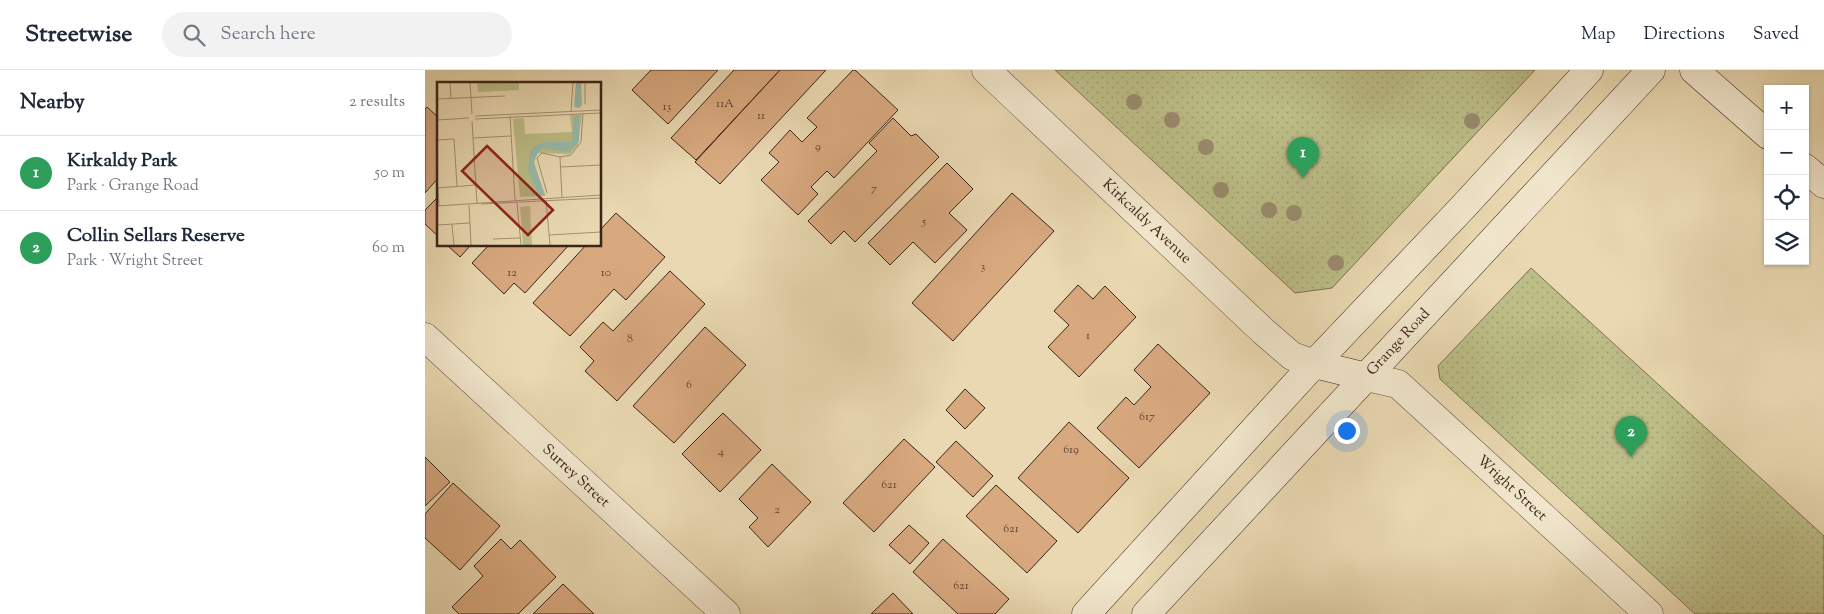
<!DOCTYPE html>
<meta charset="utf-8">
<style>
:root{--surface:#fff;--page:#f2f2f3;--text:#1f2937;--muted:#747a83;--line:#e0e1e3;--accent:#db2777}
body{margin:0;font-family:"Sorts Mill Goudy",serif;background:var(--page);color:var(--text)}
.controls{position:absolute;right:15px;top:15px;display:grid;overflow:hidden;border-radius:0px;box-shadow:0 1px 4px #0004}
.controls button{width:45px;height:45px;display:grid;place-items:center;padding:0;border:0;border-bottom:1px solid var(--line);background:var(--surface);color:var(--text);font:25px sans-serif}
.you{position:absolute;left:921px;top:360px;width:18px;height:18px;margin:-12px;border:4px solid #fff;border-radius:50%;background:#1a73e8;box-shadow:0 0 0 8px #1a73e833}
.badge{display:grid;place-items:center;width:32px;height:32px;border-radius:50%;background:var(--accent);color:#fff;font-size:16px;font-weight:700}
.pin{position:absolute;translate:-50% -41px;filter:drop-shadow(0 1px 2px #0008)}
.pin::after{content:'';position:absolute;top:26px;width:18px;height:15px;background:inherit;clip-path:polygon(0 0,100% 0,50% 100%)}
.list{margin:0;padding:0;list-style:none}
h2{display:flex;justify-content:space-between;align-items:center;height:65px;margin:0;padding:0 20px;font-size:21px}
h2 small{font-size:16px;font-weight:400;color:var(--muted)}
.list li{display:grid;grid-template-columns:32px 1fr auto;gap:15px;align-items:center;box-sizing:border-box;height:75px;padding:0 20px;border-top:1px solid var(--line)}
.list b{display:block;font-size:19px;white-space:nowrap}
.list p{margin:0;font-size:16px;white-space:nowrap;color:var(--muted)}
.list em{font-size:16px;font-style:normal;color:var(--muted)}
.icon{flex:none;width:28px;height:28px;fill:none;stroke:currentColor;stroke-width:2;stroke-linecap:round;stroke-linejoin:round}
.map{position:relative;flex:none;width:1399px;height:544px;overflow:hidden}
header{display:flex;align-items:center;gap:30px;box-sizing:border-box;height:70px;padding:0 25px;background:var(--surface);border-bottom:1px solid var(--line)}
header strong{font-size:24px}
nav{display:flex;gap:28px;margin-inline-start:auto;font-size:18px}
.search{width:350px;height:45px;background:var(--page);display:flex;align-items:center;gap:12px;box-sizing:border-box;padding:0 18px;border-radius:28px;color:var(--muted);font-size:19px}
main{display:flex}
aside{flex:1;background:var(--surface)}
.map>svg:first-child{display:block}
.park{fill:url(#park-dots);stroke:#7b7150}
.building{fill:#d8a87f;stroke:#3a2518}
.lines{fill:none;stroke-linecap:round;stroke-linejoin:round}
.street-casing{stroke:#66523e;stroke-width:29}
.secondary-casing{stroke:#3a2518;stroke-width:29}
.street{stroke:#f1e6cc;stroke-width:28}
.secondary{stroke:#f1e6cc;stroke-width:28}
.tree{fill:#9a8a6c}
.labels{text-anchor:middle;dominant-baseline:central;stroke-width:4.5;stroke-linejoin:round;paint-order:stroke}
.number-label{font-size:12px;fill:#624632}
.street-label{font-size:15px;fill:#3a2518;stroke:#f1e6cc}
.inset-road{fill:none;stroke:#a39074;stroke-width:1}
.view{fill:#8f2418;fill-opacity:0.15;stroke:#8f2418;stroke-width:2.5}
.inset-edge{fill:none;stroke:#3a2518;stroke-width:2.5}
</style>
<header>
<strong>Streetwise</strong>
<div class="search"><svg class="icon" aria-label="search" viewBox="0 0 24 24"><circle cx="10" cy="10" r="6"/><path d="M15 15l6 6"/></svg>Search here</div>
<nav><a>Map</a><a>Directions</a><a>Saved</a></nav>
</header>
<main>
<aside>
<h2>Nearby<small>2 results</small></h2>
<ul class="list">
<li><span class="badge" style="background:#2e9e5b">1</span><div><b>Kirkaldy Park</b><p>Park · Grange Road</p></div><em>50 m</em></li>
<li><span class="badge" style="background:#2e9e5b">2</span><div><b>Collin Sellars Reserve</b><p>Park · Wright Street</p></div><em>60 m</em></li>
</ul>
</aside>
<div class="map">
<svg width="1399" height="544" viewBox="0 0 1399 544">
<defs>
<pattern id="park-dots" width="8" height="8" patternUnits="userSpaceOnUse" patternTransform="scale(1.25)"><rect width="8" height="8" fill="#bcbd87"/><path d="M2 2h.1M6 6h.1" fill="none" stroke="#a2a274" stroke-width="1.8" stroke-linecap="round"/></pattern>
</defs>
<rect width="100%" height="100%" fill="#e9d8b1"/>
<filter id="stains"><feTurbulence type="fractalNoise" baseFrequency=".004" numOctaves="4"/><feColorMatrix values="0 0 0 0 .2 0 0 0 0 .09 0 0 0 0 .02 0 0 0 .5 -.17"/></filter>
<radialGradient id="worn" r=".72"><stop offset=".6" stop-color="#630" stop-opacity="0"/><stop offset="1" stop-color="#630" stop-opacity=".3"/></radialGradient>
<!-- park -->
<g class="park">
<path d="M630,0H1110L907,218L870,223Z"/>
<path d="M1106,198L1399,466V544H1270L1015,309L1013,296Z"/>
</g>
<!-- building -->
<g class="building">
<path d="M226,0H293L243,54L207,20Z"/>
<path d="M309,0H355L271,90L246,68Z"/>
<path d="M355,0H401L295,114L270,92Z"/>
<path d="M428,0H430L473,40L409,108L402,101L386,117L393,124L373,145L336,110L354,92L344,83L365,60L377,72L392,57L382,48Z"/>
<path d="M2,37L14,48V107L0,123V39Z"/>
<path d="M468,48L486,66L491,64L514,87L430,172L419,161L406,174L383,151L452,81L444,73Z"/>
<path d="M522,93L548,119L524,143L542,160L510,193L488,172L465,195L443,173Z"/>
<path d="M587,123L629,161L528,271L487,233Z"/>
<path d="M14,126V167L0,154V140Z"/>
<path d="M191,143L240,187L201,230L189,219L145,266L108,233L161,175H175V160Z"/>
<path d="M22,175H46L35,187Z"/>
<path d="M64,175H144L100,223L89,213L79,224L47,193Z"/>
<path d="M245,201L280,234L192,331L160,301L169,291L155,277L178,252L188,261Z"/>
<path d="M653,215L668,229L680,216L711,247L654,307L623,277L644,255L629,241Z"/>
<path d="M280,257L321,295L249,373L208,336Z"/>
<path d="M733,274L785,323L714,398L672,358L701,327L709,335L726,317L709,300Z"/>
<path d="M540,319L560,338L540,359L521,340Z"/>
<path d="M298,343L336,380L295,422L257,384Z"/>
<path d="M644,352L704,408L653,463L593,408Z"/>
<path d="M479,369L510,397L449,462L418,433Z"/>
<path d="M531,371L568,406L548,427L511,392Z"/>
<path d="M0,387L25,412L0,436Z"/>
<path d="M347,394L386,432L343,477L324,457L333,448L314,429Z"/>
<path d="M28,413L75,456L35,500L0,468V444Z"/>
<path d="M571,415L632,471L602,503L541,446Z"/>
<path d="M484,455L504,473L485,494L464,475Z"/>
<path d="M76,469L86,479L95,470L131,507L93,544H34L27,537L58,506L49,496Z"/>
<path d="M518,469L584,529L570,544H533L488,502Z"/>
<path d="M138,514L169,544H108Z"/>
<path d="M468,523L488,544H446Z"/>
</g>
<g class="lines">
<defs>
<g id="street">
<path id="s1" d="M561,0L838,261L867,286L889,294"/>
<path id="s2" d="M0,267L301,544"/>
<path id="s3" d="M942,307L973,314L1224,544"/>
</g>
<g id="secondary">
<path d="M1269,0L1343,65"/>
<path d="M1380,98L1399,114"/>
<path d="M889,294L942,307"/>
<path d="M661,544L889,294L1039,136L1164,0"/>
<path id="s4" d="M721,544L1226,0"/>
</g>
</defs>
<!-- street casing -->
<use href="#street" class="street-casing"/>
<!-- secondary casing -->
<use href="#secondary" class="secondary-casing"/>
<!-- street -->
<use href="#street" class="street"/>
<!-- secondary -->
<use href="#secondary" class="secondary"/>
</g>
<!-- trees -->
<g class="tree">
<circle cx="709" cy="32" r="8"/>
<circle cx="747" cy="50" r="8"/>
<circle cx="1047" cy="51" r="8"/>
<circle cx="781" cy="77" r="8"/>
<circle cx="796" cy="120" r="8"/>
<circle cx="844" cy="140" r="8"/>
<circle cx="869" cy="143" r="8"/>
<circle cx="911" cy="193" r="8"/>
</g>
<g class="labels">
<!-- number labels -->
<g class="number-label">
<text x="300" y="34">11A</text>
<text x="242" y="37">13</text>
<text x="336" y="46">11</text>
<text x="393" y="77">9</text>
<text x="449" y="119">7</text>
<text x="499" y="152">5</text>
<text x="558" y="197">3</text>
<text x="87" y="203">12</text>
<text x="181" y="203">10</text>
<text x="663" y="266">1</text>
<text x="205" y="269">8</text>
<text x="264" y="315">6</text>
<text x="722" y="347">617</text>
<text x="646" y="380">619</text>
<text x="296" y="382">4</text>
<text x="464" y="415">621</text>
<text x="352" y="440">2</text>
<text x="586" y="459">621</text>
<text x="536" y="516">621</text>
</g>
<!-- street labels -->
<g class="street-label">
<text stroke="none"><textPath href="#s1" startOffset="221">Kirkcaldy Avenue</textPath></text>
<text stroke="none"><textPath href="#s4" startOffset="371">Grange Road</textPath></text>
<text stroke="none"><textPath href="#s2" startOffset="205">Surrey Street</textPath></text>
<text stroke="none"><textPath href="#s3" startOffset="186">Wright Street</textPath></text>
</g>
</g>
<!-- overview -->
<g transform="translate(12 12)">
<rect width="164" height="164" fill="#e9d8b1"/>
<path d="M40,0H82V8L41,10ZM133,33H145L141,63L133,72L101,71L97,80L108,114L83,115L76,37L87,36L88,52L135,50ZM93,124L95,163H86L83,125Z" fill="#bcbd87"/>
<path d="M139,0H144L145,23L142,26L137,25ZM142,33V59L136,66L130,70L106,66L98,74L97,82L108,113L102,114L91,89L93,69L99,63L110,60H135L137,35Z" fill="#97baab"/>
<path class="inset-road" d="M13,0L14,17M33,0L35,32M148,0V22M0,17L68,14M134,30L136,0M38,34L164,28M73,34L78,118M38,37L164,31M0,38L32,36M35,39L40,122M36,56L74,54M0,58L17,57L20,104M123,75L125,116M124,85L164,83M0,94L2,123M0,106L39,103M110,111L100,76L105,71L123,75L134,73L144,60L146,31M109,118L113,163M80,121L84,163M44,122L164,116M32,123L34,163M0,124L164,113M0,143L33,141M15,143L17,163M112,153L164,150M56,157L83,156"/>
<path class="view" d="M50,64L116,128L91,153L25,89Z"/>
<rect width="164" height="164" class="inset-edge"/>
</g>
<rect width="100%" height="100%" filter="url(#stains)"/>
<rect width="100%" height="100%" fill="url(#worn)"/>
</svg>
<div class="controls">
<button>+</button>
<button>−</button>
<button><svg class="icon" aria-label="locate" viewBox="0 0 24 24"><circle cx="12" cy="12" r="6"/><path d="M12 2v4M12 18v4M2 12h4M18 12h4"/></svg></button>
<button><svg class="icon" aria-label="layers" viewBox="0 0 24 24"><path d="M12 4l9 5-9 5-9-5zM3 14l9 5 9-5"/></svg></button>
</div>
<div class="you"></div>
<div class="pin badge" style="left:878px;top:108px;background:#2e9e5b">1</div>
<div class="pin badge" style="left:1206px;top:387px;background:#2e9e5b">2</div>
</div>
</main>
